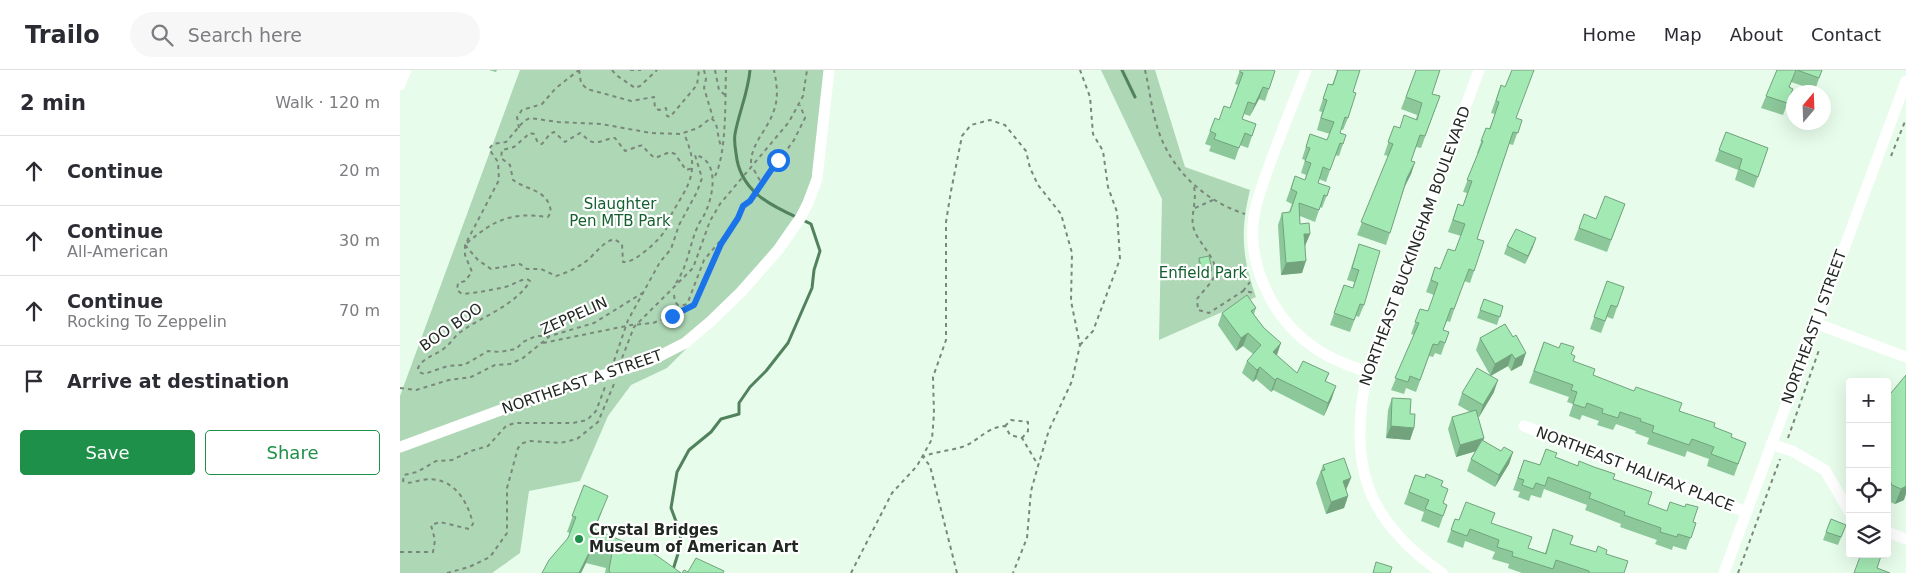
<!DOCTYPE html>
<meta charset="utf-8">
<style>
:root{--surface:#fff;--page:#f7f7f7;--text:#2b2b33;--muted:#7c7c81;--line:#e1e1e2;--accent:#1f9049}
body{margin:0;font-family:"DejaVu Sans",sans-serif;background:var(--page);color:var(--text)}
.controls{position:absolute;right:15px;bottom:15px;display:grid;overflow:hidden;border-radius:5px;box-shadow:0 5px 20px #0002}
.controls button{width:45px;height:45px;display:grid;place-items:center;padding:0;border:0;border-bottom:1px solid var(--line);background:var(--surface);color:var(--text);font:25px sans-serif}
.compass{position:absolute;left:1386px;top:15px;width:45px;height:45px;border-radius:50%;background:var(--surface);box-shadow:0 5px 20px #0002;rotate:19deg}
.stop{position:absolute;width:15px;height:15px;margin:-11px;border:4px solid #1a73e8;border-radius:50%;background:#fff}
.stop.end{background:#1a73e8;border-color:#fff;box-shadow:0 1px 5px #0008}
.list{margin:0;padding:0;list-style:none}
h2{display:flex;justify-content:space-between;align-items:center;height:65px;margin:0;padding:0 20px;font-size:21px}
h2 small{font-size:16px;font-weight:400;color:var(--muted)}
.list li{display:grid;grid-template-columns:32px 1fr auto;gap:15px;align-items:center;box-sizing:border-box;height:70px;padding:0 20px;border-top:1px solid var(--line)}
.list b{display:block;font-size:19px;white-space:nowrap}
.list p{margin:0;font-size:16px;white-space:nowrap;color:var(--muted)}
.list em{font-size:16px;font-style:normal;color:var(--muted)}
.actions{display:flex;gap:10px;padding:15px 20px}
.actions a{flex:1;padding:11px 0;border:1px solid var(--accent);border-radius:5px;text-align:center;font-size:18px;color:var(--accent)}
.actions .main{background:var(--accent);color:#fff}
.icon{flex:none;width:28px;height:28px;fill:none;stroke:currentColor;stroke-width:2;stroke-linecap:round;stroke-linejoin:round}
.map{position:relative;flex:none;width:1506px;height:503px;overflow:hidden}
header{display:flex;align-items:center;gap:30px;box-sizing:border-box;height:70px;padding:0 25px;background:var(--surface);border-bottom:1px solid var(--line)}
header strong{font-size:24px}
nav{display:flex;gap:28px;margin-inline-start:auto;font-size:18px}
.search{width:350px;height:45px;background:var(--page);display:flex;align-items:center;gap:12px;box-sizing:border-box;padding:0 18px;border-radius:28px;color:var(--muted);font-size:19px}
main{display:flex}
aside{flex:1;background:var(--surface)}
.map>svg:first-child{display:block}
.park{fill:#add7b5}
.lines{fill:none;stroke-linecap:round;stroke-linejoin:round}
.stream{stroke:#51825d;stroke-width:3}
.path{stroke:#7a887c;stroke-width:2;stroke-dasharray:4 4;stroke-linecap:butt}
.minor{stroke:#fff;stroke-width:11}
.wall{fill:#8cc89a}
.shaded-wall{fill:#72a37d}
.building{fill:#a3e9b3;stroke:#72a37d}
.route{stroke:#1a73e8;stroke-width:6}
.poi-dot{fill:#1f9049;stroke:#fff;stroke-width:2}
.labels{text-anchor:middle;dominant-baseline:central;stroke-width:4.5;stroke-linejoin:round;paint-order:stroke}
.park-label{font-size:15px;fill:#156030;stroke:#fff}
.street-label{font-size:15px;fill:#212822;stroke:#fff}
.poi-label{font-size:15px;font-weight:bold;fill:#212822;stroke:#fff;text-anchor:start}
</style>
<header>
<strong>Trailo</strong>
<div class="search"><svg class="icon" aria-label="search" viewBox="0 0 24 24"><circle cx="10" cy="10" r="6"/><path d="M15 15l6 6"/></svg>Search here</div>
<nav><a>Home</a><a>Map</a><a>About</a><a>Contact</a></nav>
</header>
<main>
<aside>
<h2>2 min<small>Walk · 120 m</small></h2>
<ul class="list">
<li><svg class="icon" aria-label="ahead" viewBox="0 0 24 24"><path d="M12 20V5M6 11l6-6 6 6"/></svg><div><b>Continue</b></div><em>20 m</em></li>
<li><svg class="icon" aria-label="ahead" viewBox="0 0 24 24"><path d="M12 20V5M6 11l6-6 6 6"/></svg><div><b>Continue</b><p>All-American</p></div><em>30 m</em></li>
<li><svg class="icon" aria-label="ahead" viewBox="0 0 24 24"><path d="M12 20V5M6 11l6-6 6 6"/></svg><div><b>Continue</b><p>Rocking To Zeppelin</p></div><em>70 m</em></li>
<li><svg class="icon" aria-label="arrive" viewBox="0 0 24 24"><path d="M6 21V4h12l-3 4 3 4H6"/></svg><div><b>Arrive at destination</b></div></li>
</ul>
<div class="actions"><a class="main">Save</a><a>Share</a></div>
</aside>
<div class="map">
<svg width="1506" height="503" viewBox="0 0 1506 503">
<rect width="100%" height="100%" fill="#e7fcea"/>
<!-- park -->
<g class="park">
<path d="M120,0H430L412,121L372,193L267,298L231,315L208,346L180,411L129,421L120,483L92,503H0V326Z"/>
<path d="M701,0H755L785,97L850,120C840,161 842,188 856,227L759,270L762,129Z"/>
</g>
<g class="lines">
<!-- stream -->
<g class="stream">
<path d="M722,0L735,27"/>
<path d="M272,503L281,474L280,462L271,438L277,402L289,380L311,362L321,349L339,344V333L350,317L366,301L388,273L412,218L414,200L420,181L411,154C378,138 340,126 336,83C335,77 334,70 335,64C339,42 348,23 350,0"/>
</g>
<!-- path -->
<g class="path">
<path d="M179,0L181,13L187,19L231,31L254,27L255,38L259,40L266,38L267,46L270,47L297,15L299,0"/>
<path d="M212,0L216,5L235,18L240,16L257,0"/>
<path d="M230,0H241"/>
<path d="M304,0L306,9L304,18L313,48"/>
<path d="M315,0L319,20L325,25"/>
<path d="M745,0C749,17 751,35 756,53C768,97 802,130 845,144"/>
<path d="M119,58L117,47L122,40L142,34L156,18L179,0"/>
<path d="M1491,86L1506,49"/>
<path d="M351,93C351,74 367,60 373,43C379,28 377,15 374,0"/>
<path d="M354,100L362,114"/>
<path d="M315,106C327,83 325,27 326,0"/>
<path d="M794,117C797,130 791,144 793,156C797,174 821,190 814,207C810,215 802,222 797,229L798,240L809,243L843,221L856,223"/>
<path d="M795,138L813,130"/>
<path d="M67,173C95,149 112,142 148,147L151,142C148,119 128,121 113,110L110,95L101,88L102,80L114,77L130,63L134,64L138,73L142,74L150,64L154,62L165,72L180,63C184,65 186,69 190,71C198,75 207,68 215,68L225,81C251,72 236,74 255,88L270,82L275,84L286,100L293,98"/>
<path d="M65,175L78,190L91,199L120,194L127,199H141L156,206C169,202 182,196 192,186C200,178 203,173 214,169L222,174L223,192C234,194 258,171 265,161C268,156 268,151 270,147C278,131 292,115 292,97C293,85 288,74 284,63"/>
<path d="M843,221L850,212"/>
<path d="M274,225L275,232L278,235H285L288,232L304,190L332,157L343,136L350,131L394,70L405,48L400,35"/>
<path d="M150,266H136L123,272L116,279L100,282L88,281L64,295L48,296L24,304L19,302L18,298C23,288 33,286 42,280C50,275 54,266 62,261C83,246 116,235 130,211L127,209C119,210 113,215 105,217C91,220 77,223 62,224L57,220L58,213L65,211L72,202L65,185V175L99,110L98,92L89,79L93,74L106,72L124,51L130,48L158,52L201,54L251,63L280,64L298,58L311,48C320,54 316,68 322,77"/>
<path d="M143,273L231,255L253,253L290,239L298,230L315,185L328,163"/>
<path d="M680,275L693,261L720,189L717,142L708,117L703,81L693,64L690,27L680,0"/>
<path d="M222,288L234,257L293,198L310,151L320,134L389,52L403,26L407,0"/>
<path d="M214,291L228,250L260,192L271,179L279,155L297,122L302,108L295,85C319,90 314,123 306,141C304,147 299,152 297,158C289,177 288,195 276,213"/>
<path d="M0,318L16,320L49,310L71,307L95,295L110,294L123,288L150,266L194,253L244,222"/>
<path d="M605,356L611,350L628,352V361L622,368"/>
<path d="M1388,368L1419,280"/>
<path d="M0,482H33L35,470L31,455L40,452L69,459L73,454C67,428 51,405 22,410C14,411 9,415 3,411L4,405L17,402L36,391L52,390L71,381L88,376L106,356L115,353H173L187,350L196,341L205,317"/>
<path d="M47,503L69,497L90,487L107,463V418L118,378L123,373L130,371L160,373L177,369L198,352L214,314"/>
<path d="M451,503L492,423L517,396L532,369L534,344L533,307L546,270V152L551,121L562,66L571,55L590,50L605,55L626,81L630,98L638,115L661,144L672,183L671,231L680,275L672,311L649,360L638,396L631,421L627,468L613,503"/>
<path d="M557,503L530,396L523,387C536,381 549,381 562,377C578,372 586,357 605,356L610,365L622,368L638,395"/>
<path d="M1338,503L1380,389"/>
</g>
<!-- minor -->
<g class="minor">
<path d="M906,0C890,43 868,92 856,136C843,187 870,246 912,276C928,288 948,295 967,302"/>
<path d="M0,15L6,0"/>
<path d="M1415,253L1506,287"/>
<path d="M1124,356L1346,442"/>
<path d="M1371,374L1392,381L1425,400L1450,443"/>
<path d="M0,377L166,316L248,292L285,273L310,252L341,222L378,180L401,147L408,133L417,109L429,0"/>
<path d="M1487,462L1506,469"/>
<path d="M1042,503C964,449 948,393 967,302L1079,0"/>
<path d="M1324,503L1506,11"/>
</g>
</g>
<!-- wall -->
<g class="wall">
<path d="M89,0H97L96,2Z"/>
<path d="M840,0L875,1L865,31L859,29L850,46L844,44L842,49L856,54L848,78L840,75L835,90L809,81L811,76L805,74L815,48L819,50L830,38L838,15L835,14Z"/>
<path d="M935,0H960L953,22L948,48L943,60L941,59L940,63L946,65L939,86L935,85L926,112L919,109L918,113L930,117L922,138L920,137L915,152L900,146V154L910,164L905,175L902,203L881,205L878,155L882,143L889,142L892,134L886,131L895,106L905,110L906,105L901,103L905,90L902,89L910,64L927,70L930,64L917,60L922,42L919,41L928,14L932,15L937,1Z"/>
<path d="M1016,0L1032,24L1040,26L1021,78L1016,77L1011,91L1015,92L1011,104L1005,116L986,175L957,165L988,86L984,85L994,56L999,58L1016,49L1017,45L1001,39Z"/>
<path d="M1377,0H1422L1415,20L1391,12L1389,17L1393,19L1383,45L1361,38Z"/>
<path d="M1101,15L1116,48L1122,50L1113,75L1109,74L1077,169L1074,201L1070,213L1064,211L1050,252L1047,251L1043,260L1049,262L1041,285L1035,283L1033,287L1029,286L1016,322L1006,318L1004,324L991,320L1014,265L1011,264L1020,239L1028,241L1034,225L1026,222L1035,197L1040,199L1055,181L1061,166L1048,162L1058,134L1063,136L1067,123L1063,122L1078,83H1077L1086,58L1089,59L1095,44L1091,43Z"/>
<path d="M1326,62L1368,78L1354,118L1335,110L1338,100L1315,91Z"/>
<path d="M1225,134L1207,182L1174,170L1184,144L1196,149Z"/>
<path d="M959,174L964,235L959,247L956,246L950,262L930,255L944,215L953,218L954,212L947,210Z"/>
<path d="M1107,176L1133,177L1125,194L1104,184Z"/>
<path d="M799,188L810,204L801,206L798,192Z"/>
<path d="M1207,211L1224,217L1213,249L1207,247L1201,263L1190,259Z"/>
<path d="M1084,229L1103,236L1097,255L1077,248Z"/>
<path d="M856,238L854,244L876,285L897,303H929L926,311L932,328L924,346L873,320L871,322L856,309L853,312L842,303L847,291L853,284L843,276L836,281L818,255L822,243Z"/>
<path d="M1105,254L1122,295L1111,301L1108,296L1091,306L1094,322L1079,347H1078L1084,368L1083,371L1101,381L1113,382L1109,394L1095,417L1067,401L1071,389L1076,381L1056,387L1048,359L1052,347L1070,342L1058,335L1062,323L1090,305L1076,280L1080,268Z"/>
<path d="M1144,272L1171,284L1173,291L1193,305L1279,341L1314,357L1331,367L1346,373L1334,406L1307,396L1309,389L1287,381L1285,387L1247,374L1249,368L1235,363L1236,361L1216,354L1213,360L1197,355L1199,351L1182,345L1180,350L1169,346L1173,334L1167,332L1169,327L1129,313Z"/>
<path d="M1487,323L1504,430L1495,434L1487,431Z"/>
<path d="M992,328L1010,344L1014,358L1010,370L986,368L988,340Z"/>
<path d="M1155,387L1213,409L1248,434L1296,453L1286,480L1273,476L1272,480L1255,474L1257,470L1220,457L1221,454L1185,440L1187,435L1144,419L1141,428L1131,425L1129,431L1118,427L1120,422L1113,420L1124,390L1140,395Z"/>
<path d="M923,395L946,421L948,426L944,438L926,444L916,413Z"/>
<path d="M1015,405L1041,416L1043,433L1047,435L1039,458L1021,451L1024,442L1004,434Z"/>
<path d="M184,415L202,441L195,460L281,503H205L206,498L186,493L181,503H142L168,468L170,463L167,462Z"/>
<path d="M1055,449L1059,450L1091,453L1128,478L1145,483L1153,459L1170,474L1196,482L1206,484L1224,503H1122L1108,498L1109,494L1092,489L1095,482L1065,471L1063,478L1047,472Z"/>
<path d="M1431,449L1446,455L1438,475L1423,470Z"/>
</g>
<!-- shaded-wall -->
<g class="shaded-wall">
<path d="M863,17L859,29L850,46L855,34Z"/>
<path d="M1015,92L1011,104L1003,120L1007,108Z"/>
<path d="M904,164H910L905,176Z"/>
<path d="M1136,168L1133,177L1125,194L1128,186Z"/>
<path d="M906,191L902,203L881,205L886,193Z"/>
<path d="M812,200L810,204L801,206L802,202Z"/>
<path d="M848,263L843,276L836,281L841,268Z"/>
<path d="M881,273L877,285L869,295L873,282Z"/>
<path d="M1126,283L1122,295L1111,301L1115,289Z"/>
<path d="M1112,284L1108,296L1090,306L1095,294Z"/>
<path d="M860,297L856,309L853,312L857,300Z"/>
<path d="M877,308L873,320L871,322L875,310Z"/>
<path d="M1098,310L1094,322L1079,347L1083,335Z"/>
<path d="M936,316L932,328L924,346L928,333Z"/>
<path d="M991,356L1014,358L1010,370L986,368Z"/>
<path d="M1084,368L1080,380L1056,387L1060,375Z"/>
<path d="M1113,382L1109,394L1095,417L1099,405Z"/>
<path d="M951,408L946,420L943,411Z"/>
<path d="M1506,416V424L1504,430L1495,434L1501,419Z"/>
<path d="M948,426L944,438L926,444L931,432Z"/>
<path d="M192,477L186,493L181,503H179Z"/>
</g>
<!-- building -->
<g class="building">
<path d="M840,0H873L875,1L869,19L863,17L855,34L848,32L842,49L856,54L852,66L845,63L839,78L814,69L816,64L810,61L815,48L819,50L824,36L830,38L843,3L840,2Z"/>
<path d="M938,0H960L953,22L956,23L948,48L945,47L940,63L946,65L943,74L940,73L930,100L923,97L918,113L930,117L927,126L924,125L919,140L899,133L900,154L909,153L910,164H904L906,191L886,193L882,143L890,142L897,122L891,119L895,106L905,110L911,93L905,91L910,78L906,77L910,64L927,70L934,52L921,48L927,30L923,29L928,14L933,15Z"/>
<path d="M1016,0H1040L1032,24L1040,26L1025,66L1020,65L1011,91L1015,92L1007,108L990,163L961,152L993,74L988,72L994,56L1000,58L1004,45L1017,50L1022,33L1006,27Z"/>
<path d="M1112,0H1134L1116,48L1122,50L1118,63L1113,62L1077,169L1084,171L1074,201L1069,199L1054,239L1051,238L1043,260L1049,262L1045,273L1040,271L1038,275L1033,274L1020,310L1010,306L1008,312L995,308L1019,253L1015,252L1020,239L1028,241L1038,213L1031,210L1035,197L1040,199L1048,179L1055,181L1065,154L1053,150L1058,134L1063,136L1072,111L1067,110L1083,71H1081L1086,58L1090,59L1099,32L1096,31L1101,15L1105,17Z"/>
<path d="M1377,0H1396L1389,17L1393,19L1387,33L1366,26Z"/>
<path d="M1397,0H1422L1419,8Z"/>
<path d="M1326,62L1368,78L1358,107L1339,99L1342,89L1319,80Z"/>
<path d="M1205,126L1225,134L1211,170L1179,158L1184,144L1196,149Z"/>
<path d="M1116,159L1136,168L1128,186L1107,176Z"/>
<path d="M959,174L980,181L964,235L960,234L954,250L934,243L944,215L953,218L959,200L952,198Z"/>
<path d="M809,186L812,200L802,202L799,188Z"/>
<path d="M1207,211L1224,217L1217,237L1211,235L1205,251L1194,247Z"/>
<path d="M847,225L856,238L851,241L864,258L881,273L873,282L897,303L903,291L929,303L925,311L936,316L928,333L877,308L875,310L860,297L857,300L847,291L861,275L848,263L841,268L822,243Z"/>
<path d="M1084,229L1103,236L1100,247L1080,240Z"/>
<path d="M1105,254L1113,267L1116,265L1126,283L1115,289L1112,284L1095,294L1080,268Z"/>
<path d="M1144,272L1159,278L1161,273L1174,277L1171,284L1175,286L1173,291L1195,299L1193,305L1234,321L1236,317L1282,333L1279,341L1315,353L1314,357L1332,364L1331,367L1346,373L1338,394L1311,384L1314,377L1292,369L1289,375L1252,362L1254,356L1240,351L1241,349L1220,342L1218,348L1202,343L1203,339L1187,333L1185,338L1173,334L1177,322L1171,320L1173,315L1134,301Z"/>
<path d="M1077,298L1098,310L1083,335L1062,323Z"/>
<path d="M1506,305V416L1501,419L1492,415L1489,408H1487V323H1491Z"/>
<path d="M992,328L1011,329L1010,344H1015L1014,358L991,356Z"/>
<path d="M1076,340L1084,368L1060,375L1052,347Z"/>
<path d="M1082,370L1101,381L1104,377L1113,382L1099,405L1071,389Z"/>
<path d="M1146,379L1157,383L1155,387L1178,396L1179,391L1194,397L1215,404L1213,409L1252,422L1248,434L1267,441L1270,432L1285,437L1286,434L1298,437L1293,452L1296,453L1291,468L1278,464L1277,467L1260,462L1261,458L1224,445L1225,442L1189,428L1191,423L1148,407L1145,416L1136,413L1133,419L1122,415L1124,410L1118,408L1124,390L1140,395Z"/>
<path d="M944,388L951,408L943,411L948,426L931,432L921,401L925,400L923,395Z"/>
<path d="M1026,404L1043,411L1041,416L1048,419L1043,433L1047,435L1043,446L1025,439L1029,430L1009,422L1015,405L1025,408Z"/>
<path d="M184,415L208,426L194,459L256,485L281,503H210L209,500L212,483L192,477L179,503H142L149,490L168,468L176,447L172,446Z"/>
<path d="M1066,432L1095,443L1091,453L1132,467L1128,478L1146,484L1153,459L1173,466L1170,474L1196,482L1198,476L1207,480L1206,484L1228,491L1224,503H1189V501L1156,490L1153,499L1112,486L1113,482L1097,477L1099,470L1070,459L1067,466L1051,460L1055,449L1059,450Z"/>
<path d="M1431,449L1446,455L1441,467L1426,462Z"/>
<path d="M1461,484H1476L1481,486L1477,498L1490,503H1454Z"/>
<path d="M296,488L324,501L323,503H282L284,500L288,502Z"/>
<path d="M976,492L992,497L990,503H973Z"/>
</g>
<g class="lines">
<!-- route -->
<path class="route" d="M272,246L294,235L321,174L338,148L343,136L350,131L378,90"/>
</g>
<!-- markers -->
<circle class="poi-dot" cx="179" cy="469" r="5"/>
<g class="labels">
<!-- park labels -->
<g class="park-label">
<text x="220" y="134">Slaughter<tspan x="220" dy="17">Pen MTB Park</tspan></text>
<text x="803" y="203">Enfield Park</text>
</g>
<!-- street labels -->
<g class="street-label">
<text transform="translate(1015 176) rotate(-70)">NORTHEAST BUCKINGHAM BOULEVARD</text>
<text transform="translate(174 246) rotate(-24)">ZEPPELIN</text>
<text transform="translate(51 257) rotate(-35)">BOO BOO</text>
<text transform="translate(1414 257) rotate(-70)">NORTHEAST J STREET</text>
<text transform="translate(182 312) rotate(-19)">NORTHEAST A STREET</text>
<text transform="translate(1235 399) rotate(21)">NORTHEAST HALIFAX PLACE</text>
</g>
<!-- poi labels -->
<g class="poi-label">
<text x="189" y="460">Crystal Bridges<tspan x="189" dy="17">Museum of American Art</tspan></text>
</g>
</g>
</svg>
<div class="controls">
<button>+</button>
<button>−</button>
<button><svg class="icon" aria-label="locate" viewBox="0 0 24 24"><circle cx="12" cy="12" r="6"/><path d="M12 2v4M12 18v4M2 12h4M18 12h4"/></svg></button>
<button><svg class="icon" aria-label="layers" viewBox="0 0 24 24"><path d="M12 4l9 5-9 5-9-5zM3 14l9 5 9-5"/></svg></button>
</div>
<svg class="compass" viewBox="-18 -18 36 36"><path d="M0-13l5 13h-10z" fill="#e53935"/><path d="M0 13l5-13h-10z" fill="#7c7c81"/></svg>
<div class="stop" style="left:378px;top:90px"></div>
<div class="stop end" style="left:272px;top:246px"></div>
</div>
</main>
